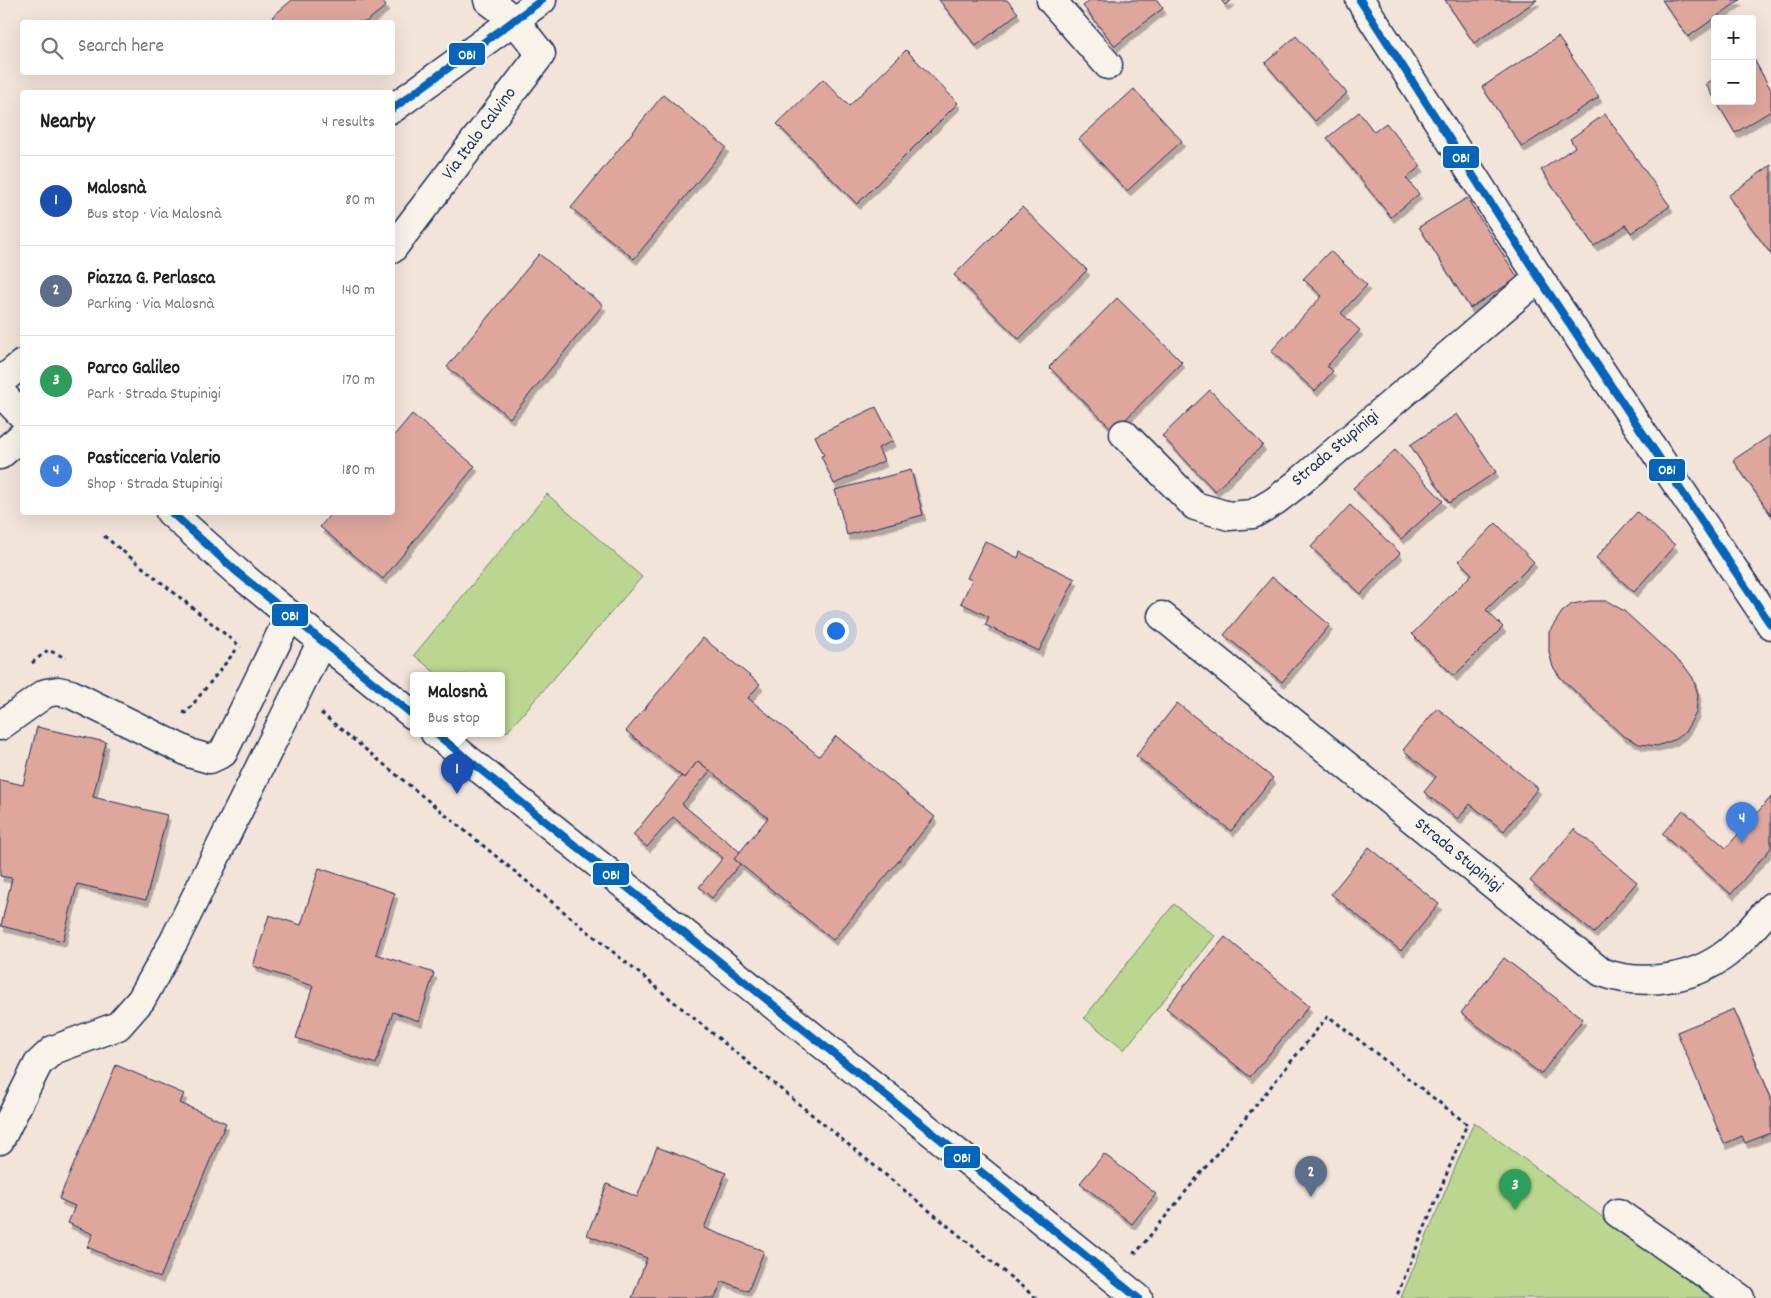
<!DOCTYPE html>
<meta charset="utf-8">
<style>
:root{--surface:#fff;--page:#f6f6f6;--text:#222;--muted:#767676;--line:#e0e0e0;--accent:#1b2f5e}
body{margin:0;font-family:Dekko,sans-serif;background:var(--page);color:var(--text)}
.controls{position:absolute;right:15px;top:15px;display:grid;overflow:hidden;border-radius:5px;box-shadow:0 5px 20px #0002}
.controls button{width:45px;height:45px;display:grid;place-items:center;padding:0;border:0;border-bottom:1px solid var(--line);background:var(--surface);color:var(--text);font:25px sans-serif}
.you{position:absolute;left:835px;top:630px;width:18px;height:18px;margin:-12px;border:4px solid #fff;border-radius:50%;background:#1a73e8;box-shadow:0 0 0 8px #1a73e833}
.badge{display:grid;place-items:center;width:32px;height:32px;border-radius:50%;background:var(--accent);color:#fff;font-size:16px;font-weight:700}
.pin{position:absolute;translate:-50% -41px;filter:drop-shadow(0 1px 2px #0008)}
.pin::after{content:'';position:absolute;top:26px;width:18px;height:15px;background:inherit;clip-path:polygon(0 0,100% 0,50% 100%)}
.popup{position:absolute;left:410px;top:672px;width:95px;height:65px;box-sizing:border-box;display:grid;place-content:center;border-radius:5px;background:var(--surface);filter:drop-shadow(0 1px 4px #0005);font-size:16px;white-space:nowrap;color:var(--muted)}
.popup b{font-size:19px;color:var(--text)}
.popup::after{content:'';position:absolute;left:50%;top:100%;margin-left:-10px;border:10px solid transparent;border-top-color:var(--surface)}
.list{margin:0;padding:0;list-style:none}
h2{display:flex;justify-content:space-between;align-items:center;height:65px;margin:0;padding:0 20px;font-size:21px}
h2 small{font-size:16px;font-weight:400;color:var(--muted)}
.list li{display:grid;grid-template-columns:32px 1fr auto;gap:15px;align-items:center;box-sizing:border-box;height:90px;padding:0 20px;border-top:1px solid var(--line)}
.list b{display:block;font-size:19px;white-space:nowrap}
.list p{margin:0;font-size:16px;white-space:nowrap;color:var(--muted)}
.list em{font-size:16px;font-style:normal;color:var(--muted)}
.icon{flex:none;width:28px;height:28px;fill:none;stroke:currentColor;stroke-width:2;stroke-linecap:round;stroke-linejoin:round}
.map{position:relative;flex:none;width:1771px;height:1298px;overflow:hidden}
.search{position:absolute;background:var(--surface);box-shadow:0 5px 20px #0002;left:20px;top:20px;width:375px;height:55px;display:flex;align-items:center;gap:12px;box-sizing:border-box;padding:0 18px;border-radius:5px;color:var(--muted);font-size:19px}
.panel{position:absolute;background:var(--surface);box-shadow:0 5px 20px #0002;left:20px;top:90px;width:375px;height:425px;border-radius:5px}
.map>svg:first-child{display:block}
.green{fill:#bbd78f;stroke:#6b8376}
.building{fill:#dfa69c;stroke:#1b2f5e;filter:url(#shadow)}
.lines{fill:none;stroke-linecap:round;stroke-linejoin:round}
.minor-casing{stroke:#1b2f5e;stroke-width:31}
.path{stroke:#1b2f5e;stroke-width:3;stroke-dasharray:4 4;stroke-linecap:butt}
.minor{stroke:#f7f3e8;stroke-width:28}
.bus-1-casing{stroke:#f7f3e8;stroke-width:11}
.bus-1{stroke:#0065bd;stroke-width:8}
.labels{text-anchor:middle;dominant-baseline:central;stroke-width:4;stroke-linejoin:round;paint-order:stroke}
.street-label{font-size:18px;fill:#1b2f5e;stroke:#f7f3e8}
.line-badge{stroke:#f7f3e8;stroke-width:2}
.badge-label{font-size:14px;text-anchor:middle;font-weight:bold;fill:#fff}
</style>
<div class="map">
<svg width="1771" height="1298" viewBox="0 0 1771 1298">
<defs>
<filter id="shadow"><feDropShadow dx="3" dy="5.5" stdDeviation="0" flood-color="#0004"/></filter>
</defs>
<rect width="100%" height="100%" fill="#f2e4d9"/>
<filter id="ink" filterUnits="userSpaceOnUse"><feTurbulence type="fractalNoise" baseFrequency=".02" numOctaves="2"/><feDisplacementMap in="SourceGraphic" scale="10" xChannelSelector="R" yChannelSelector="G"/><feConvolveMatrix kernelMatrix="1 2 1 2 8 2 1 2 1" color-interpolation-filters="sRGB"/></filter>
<g filter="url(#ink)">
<!-- green -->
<g class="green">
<path d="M547,494L642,577L507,732L501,727V675H438L414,655Z"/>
<path d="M1174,904L1215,936L1124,1050L1084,1018Z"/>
<path d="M1474,1122L1712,1298H1401Z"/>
</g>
<!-- building -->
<g class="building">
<path d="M292,0H381L386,6L366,22H277L272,17Z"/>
<path d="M939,0H1007L1018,13L976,46Z"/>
<path d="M1090,0H1157L1163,8L1115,46L1083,6Z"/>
<path d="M1221,0H1232L1225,5Z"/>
<path d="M1445,0H1537L1474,43Z"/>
<path d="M1662,0H1740L1688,37Z"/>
<path d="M1296,36L1347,93L1315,121L1265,63Z"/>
<path d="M1558,37L1599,97L1522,147L1482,87Z"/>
<path d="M906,50L958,103L857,204L777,124L823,79L849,106Z"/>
<path d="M1752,56L1771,90V111L1735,133L1716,101H1752Z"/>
<path d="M1715,78V99L1706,84Z"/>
<path d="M1134,89L1182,141L1127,191L1079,139Z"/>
<path d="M663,95L726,147L634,259L571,208Z"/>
<path d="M1359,112L1374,132L1386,123L1421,166L1406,178L1419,194L1391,217L1327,138Z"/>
<path d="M1605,114L1670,206L1631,233L1626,225L1594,246L1541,170L1575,147L1570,139Z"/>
<path d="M1771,165V254L1728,196Z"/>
<path d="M1467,198L1518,278L1470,308L1419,227Z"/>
<path d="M1022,207L1087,270L1019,339L954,275Z"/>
<path d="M1330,251L1367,285L1341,313L1360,330L1327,366L1333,371L1315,391L1271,351L1322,296L1303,279Z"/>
<path d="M539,254L603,305L510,418L447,367Z"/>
<path d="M1117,298L1182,362L1114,431L1049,367Z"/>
<path d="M1210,390L1263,445L1215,491L1162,436Z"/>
<path d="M876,407L893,441L878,448L884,461L834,484L821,456L824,455L815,436Z"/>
<path d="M412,414L475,466L383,579L320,527L332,512H392V438Z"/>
<path d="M1457,414L1496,472L1449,503L1410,445Z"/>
<path d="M1771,435V515L1733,460Z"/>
<path d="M1395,450L1443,501L1401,539L1353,488Z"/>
<path d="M911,470L923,515L847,535L835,490Z"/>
<path d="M1350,505L1400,553L1361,594L1311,547Z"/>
<path d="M1637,512L1675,545L1634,592L1596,558Z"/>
<path d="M1496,523L1534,562L1486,610L1503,627L1454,676L1412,634L1472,574L1459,561Z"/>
<path d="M985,541L1018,558L1020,552L1075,579L1039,651L985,625L989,617L961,603L972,580L967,578Z"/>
<path d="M1272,577L1330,625L1282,682L1224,635Z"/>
<path d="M1590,601H1607L1624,611L1685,667L1693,678L1698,695L1696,713L1685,732L1674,740L1657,746L1639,744L1622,735L1561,678L1553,667L1549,652V632L1562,612L1572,604Z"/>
<path d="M703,638L760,684L748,698L819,756L836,736L935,817L833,940L734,859L768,818L698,761L684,778L626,731Z"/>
<path d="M1177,703L1273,778L1231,831L1136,756Z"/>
<path d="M1437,708L1538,788L1504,831L1470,804L1458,819L1424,792L1436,777L1403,750Z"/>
<path d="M37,727L106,742L93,797L167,815L146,900L77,884L63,941L1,926L12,878L0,876V780L23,785Z"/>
<path d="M698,761L710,771L682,804L740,852L734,859L740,864L712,898L699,887L723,858L673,817L647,847L633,835L681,776L684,778Z"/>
<path d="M1771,797V848L1731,894L1662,834L1683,810L1726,848Z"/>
<path d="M1574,829L1637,882L1594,933L1530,881Z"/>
<path d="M1369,847L1439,904L1401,951L1331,894Z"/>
<path d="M319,868L395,893L376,954L434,973L419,1021L393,1012L376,1064L296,1038L313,986L253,966L269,915L301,925Z"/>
<path d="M1225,937L1309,1006L1250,1077L1166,1008Z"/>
<path d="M1504,958L1583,1019L1541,1074L1461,1013Z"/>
<path d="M1734,1009L1771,1098V1133L1745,1143L1742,1136L1724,1144L1677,1032Z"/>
<path d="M116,1065L184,1094L180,1103L226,1123L160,1278L87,1247L93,1234L68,1223L75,1206L59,1199Z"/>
<path d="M657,1147L726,1173L704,1228L764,1251L748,1291L722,1281L715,1298H632L647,1258L587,1235L607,1184L637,1197Z"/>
<path d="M1104,1154L1156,1194L1132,1224L1080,1183Z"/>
</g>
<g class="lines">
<defs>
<g id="minor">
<path d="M1051,0L1108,65"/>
<path d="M1360,0L1539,278L1771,625"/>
<path d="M392,109L542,0"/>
<path d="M392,249L541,54L514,20L488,0"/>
<path d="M0,382L22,364"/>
<path d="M0,392L22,415"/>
<path d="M1124,434L1195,506L1229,516L1253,514L1275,501L1297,484L1539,278"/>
<path d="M0,455L22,436"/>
<path d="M170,512L237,572L413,715"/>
<path d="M1162,616L1601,972C1644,988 1700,979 1734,947C1748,934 1759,920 1771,907"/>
<path d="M0,726L46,693L58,691L71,694L192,754L210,759L223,753L290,615"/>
<path d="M435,733L1138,1298"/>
<path d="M0,1140L38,1064L53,1050L118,1026L141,1000L174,941L322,641"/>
<path d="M1618,1213L1740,1298"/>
</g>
</defs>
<!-- minor casing -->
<use href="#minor" class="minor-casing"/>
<!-- path -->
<g class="path">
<path d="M104,536L241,647"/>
<path d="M32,663L48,650L66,658"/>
<path d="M183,712L186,713L236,650"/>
<path d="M321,713L1036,1298"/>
<path d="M1133,1252L1136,1253L1328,1016L1467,1124L1396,1298"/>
</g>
<!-- minor -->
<use href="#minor" class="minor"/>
<defs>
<g id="bus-1">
<path d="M1360,0L1539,278L1771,625"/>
<path d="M392,109L542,0"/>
<path d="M171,512L237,572L413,715"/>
<path d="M435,733L1138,1298"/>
</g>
</defs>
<!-- bus-1 casing -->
<use href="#bus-1" class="bus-1-casing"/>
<!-- bus-1 -->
<use href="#bus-1" class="bus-1"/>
</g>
</g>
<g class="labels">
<!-- street labels -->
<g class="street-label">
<text transform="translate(480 134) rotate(-53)">Via Italo Calvino</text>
<text transform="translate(1336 449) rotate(-40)">Strada Stupinigi</text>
<text transform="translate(1458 856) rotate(39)">Strada Stupinigi</text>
</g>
</g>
<g class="line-badge">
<rect x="448" y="42" width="38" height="24" rx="5" fill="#0065bd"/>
<rect x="1442" y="145" width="38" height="24" rx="5" fill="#0065bd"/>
<rect x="1648" y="458" width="38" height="24" rx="5" fill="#0065bd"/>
<rect x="271" y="603" width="38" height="24" rx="5" fill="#0065bd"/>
<rect x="592" y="862" width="38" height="24" rx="5" fill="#0065bd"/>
<rect x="943" y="1145" width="38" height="24" rx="5" fill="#0065bd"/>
</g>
<g class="badge-label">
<text x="467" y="59">OB1</text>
<text x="1461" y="162">OB1</text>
<text x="1667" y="474">OB1</text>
<text x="290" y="620">OB1</text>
<text x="611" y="879">OB1</text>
<text x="962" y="1162">OB1</text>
</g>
</svg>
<div class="controls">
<button>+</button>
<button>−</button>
</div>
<div class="you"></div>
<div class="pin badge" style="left:457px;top:794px;background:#1a4fb4">1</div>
<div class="popup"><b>Malosnà</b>Bus stop</div>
<div class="pin badge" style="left:1311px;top:1197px;background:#5c6f8a">2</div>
<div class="pin badge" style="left:1515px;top:1210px;background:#2e9e5b">3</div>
<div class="pin badge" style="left:1742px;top:843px;background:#3f7fe0">4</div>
<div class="search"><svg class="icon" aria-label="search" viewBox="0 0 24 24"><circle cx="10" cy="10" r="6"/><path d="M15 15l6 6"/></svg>Search here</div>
<section class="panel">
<h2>Nearby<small>4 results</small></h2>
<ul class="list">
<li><span class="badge" style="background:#1a4fb4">1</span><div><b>Malosnà</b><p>Bus stop · Via Malosnà</p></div><em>80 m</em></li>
<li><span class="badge" style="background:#5c6f8a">2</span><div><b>Piazza G. Perlasca</b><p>Parking · Via Malosnà</p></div><em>140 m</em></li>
<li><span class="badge" style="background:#2e9e5b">3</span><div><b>Parco Galileo</b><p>Park · Strada Stupinigi</p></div><em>170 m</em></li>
<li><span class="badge" style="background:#3f7fe0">4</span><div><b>Pasticceria Valerio</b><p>Shop · Strada Stupinigi</p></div><em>180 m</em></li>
</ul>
</section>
</div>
